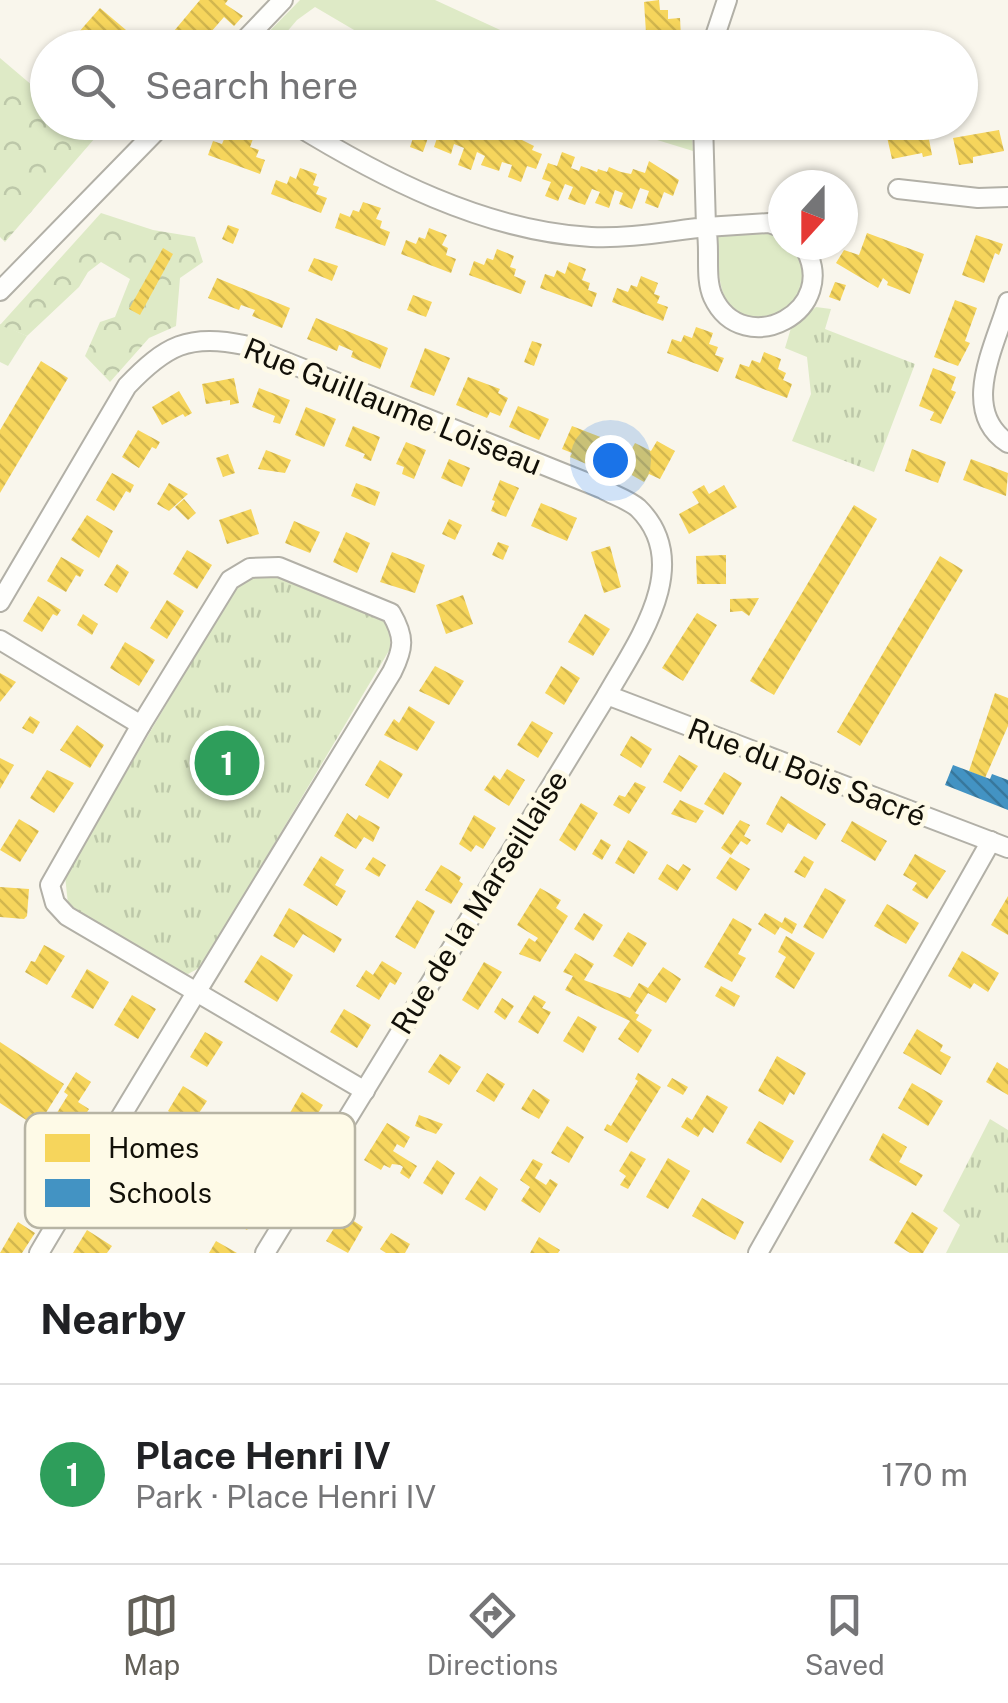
<!DOCTYPE html>
<meta charset="utf-8">
<style>
:root{--surface:#fff;--page:#f2f2f2;--text:#202124;--muted:#757577;--line:#e0e0e0;--accent:#636058}
body{margin:0;font-family:"Public Sans",sans-serif;background:var(--page);color:var(--text)}
.compass{position:absolute;left:768px;top:170px;width:90px;height:90px;border-radius:50%;background:var(--surface);box-shadow:0 2px 8px #0004;rotate:201deg}
.you{position:absolute;left:610px;top:460px;width:35px;height:35px;margin:-25px;border:8px solid #fff;border-radius:50%;background:#1a73e8;box-shadow:0 0 0 15px #1a73e833}
.badge{display:grid;place-items:center;width:65px;height:65px;border-radius:50%;background:var(--accent);color:#fff;font-size:32px;font-weight:700}
.pin{position:absolute;translate:-50% -50%;border:5px solid #fff;box-shadow:0 2px 10px #0006}
.list{margin:0;padding:0;list-style:none}
h2{display:flex;justify-content:space-between;align-items:center;height:130px;margin:0;padding:0 40px;font-size:42px}
h2 small{font-size:32px;font-weight:400;color:var(--muted)}
.list li{display:grid;grid-template-columns:65px 1fr auto;gap:30px;align-items:center;box-sizing:border-box;height:180px;padding:0 40px;border-top:2px solid var(--line)}
.list b{display:block;font-size:38px;white-space:nowrap}
.list p{margin:0;font-size:32px;white-space:nowrap;color:var(--muted)}
.list em{font-size:32px;font-style:normal;color:var(--muted)}
.icon{flex:none;width:55px;height:55px;fill:none;stroke:currentColor;stroke-width:2;stroke-linecap:round;stroke-linejoin:round}
.map{position:relative;flex:none;width:1008px;height:1253px;overflow:hidden}
.search{position:absolute;background:var(--surface);box-shadow:0 2px 8px #0004;left:30px;right:30px;top:30px;height:110px;display:flex;align-items:center;gap:25px;box-sizing:border-box;padding:0 35px;border-radius:55px;color:var(--muted);font-size:38px}
.sheet{height:310px;background:var(--surface)}
nav{display:flex;justify-content:space-around;align-items:center;box-sizing:border-box;height:140px;border-top:2px solid var(--line);background:var(--surface);font-size:28px;color:var(--muted)}
nav a{display:grid;justify-items:center;gap:5px}
nav .on{color:var(--accent)}
.map>svg:first-child{display:block}
.grass{fill:#deeac6}
.forest{fill:url(#forest-crowns)}
.park{fill:url(#park-tufts)}
.homes{fill:url(#homes-back-hatch)}
.schools{fill:url(#schools-back-hatch)}
.lines{fill:none;stroke-linecap:round;stroke-linejoin:round}
.minor-casing{stroke:#b2b0a7;stroke-width:22}
.minor{stroke:#fefefc;stroke-width:18}
.labels{text-anchor:middle;dominant-baseline:central;stroke-width:10;stroke-linejoin:round;paint-order:stroke}
.street-label{font-size:30px;fill:#121008;stroke:#fefae7}
.key{fill:#fefae7;stroke:#b7b4a4;stroke-width:2.5}
.key-label{font-size:28px;fill:#121008}
</style>
<div class="map">
<svg width="1008" height="1253" viewBox="0 0 1008 1253">
<defs>
<pattern id="forest-crowns" width="20" height="18" patternUnits="userSpaceOnUse" patternTransform="scale(2.5)"><rect width="20" height="18" fill="#deeac6"/><path d="M2 6a3 3 0 1 1 6 0M12 15a3 3 0 1 1 6 0" fill="none" stroke="#bdc8a9"/></pattern>
<pattern id="park-tufts" width="24" height="20" patternUnits="userSpaceOnUse" patternTransform="scale(2.5)"><rect width="24" height="20" fill="#deeac6"/><path d="M3 7l-1-3M5 7V3M7 7l1-3M15 17l-1-3M17 17v-4M19 17l1-3" fill="none" stroke="#bdc8a9"/></pattern>
<pattern id="homes-back-hatch" width="6" height="6" patternUnits="userSpaceOnUse" patternTransform="scale(2.5)"><rect width="6" height="6" fill="#f6d55c"/><path d="M-1 5l2 2M0 0l6 6M5-1l2 2" fill="none" stroke="#d2b64e"/></pattern>
<pattern id="schools-back-hatch" width="6" height="6" patternUnits="userSpaceOnUse" patternTransform="scale(2.5)"><rect width="6" height="6" fill="#4393c3"/><path d="M-1 5l2 2M0 0l6 6M5-1l2 2" fill="none" stroke="#37779c"/></pattern>
</defs>
<rect width="100%" height="100%" fill="#f9f6ec"/>
<!-- grass -->
<g class="grass">
<path d="M300,0H435L537,47H383L315,7L297,20L274,47H254Z"/>
<path d="M602,123H691L693,151Z"/>
<path d="M742,232H762L783,238V245H793C817,270 801,293 784,316C719,326 719,292 717,239L719,235Z"/>
<path d="M0,324L27,336L8,366L0,362Z"/>
</g>
<!-- forest -->
<g class="forest">
<path d="M0,58L47,98L48,122L77,123L95,138L5,242L0,237Z"/>
<path d="M101,213L153,230L195,237L203,262L180,278L176,326L149,338L110,382L85,356L100,322L115,317L130,279L101,262L88,272L79,287L27,336L0,325Z"/>
</g>
<!-- park -->
<g class="park">
<path d="M816,307L831,309L825,329L915,364L874,472L792,441L811,394L807,357L785,348L791,328Z"/>
<path d="M250,573H271L385,622L390,635V649L201,967L188,974L175,972L76,913L68,904L65,876L238,583Z"/>
<path d="M990,1119L1008,1130V1253H946L960,1225L943,1211Z"/>
</g>
<!-- homes -->
<g class="homes">
<path d="M200,0H228L225,4L243,16L234,26L224,17L197,48H193L174,31Z"/>
<path d="M659,0L660,10H668V19L680,18L681,37H669L670,48H647L644,2Z"/>
<path d="M100,8L126,30L111,48H79L71,41Z"/>
<path d="M374,122H400L398,128L389,124L383,139L370,135Z"/>
<path d="M410,122H462L460,128L470,131L473,122H478L487,126L483,136L491,139L494,132L511,138L512,135L534,146L532,150L542,154L536,169L527,166L521,182L508,177L512,165L502,162L499,171L481,165L485,156L477,152L471,170L458,165L464,148L454,144L451,154L434,147L437,138L429,135L423,152L410,147L415,132L407,130Z"/>
<path d="M797,122H839L840,126L798,130Z"/>
<path d="M927,129L932,155L923,157L922,153L892,159L887,137Z"/>
<path d="M237,130L254,136L250,147L259,150L256,157L265,160L260,174L208,155L213,141L222,144L225,137L233,140Z"/>
<path d="M999,130L1004,151L973,157V163L959,165L953,138Z"/>
<path d="M562,152L575,157L571,168L579,171L581,166L597,172L598,169L607,172L609,167L621,172L631,174L633,169L645,173L649,161L679,180L673,196L664,192L658,208L645,203L649,191L640,188L632,209L619,204L623,193L615,190L609,208L595,203L600,192L592,189L585,205L568,199L573,187L565,184L558,201L545,196L551,182L542,179L548,163L557,166Z"/>
<path d="M300,168L317,174L313,185L319,187L316,194L327,198L321,213L271,194L276,180L287,184L290,176L296,179Z"/>
<path d="M363,202L381,208L376,219L382,221L380,228L390,232L385,246L335,228L340,213L350,217L353,210L359,212Z"/>
<path d="M228,225L239,229L233,244L222,239Z"/>
<path d="M429,228L447,235L442,245L448,248L446,255L456,259L451,273L401,254L406,240L416,244L419,237L425,239Z"/>
<path d="M867,233L924,254L910,294L887,285L888,282L883,278L878,288L836,263L844,250L859,255Z"/>
<path d="M976,235L1003,244L999,255L995,253L984,283L962,275Z"/>
<path d="M163,248L173,254L140,315L129,309Z"/>
<path d="M497,249L514,256L510,267L516,269L514,276L526,281L521,294L469,275L474,261L484,265L487,258L493,260Z"/>
<path d="M314,258L338,266L332,281L308,271Z"/>
<path d="M569,262L586,269L582,280L590,283L588,290L597,293L592,307L540,288L545,274L554,277L557,270L565,274Z"/>
<path d="M641,276L658,283L654,294L660,296L657,303L668,307L663,321L612,302L617,288L628,292L631,285L637,287Z"/>
<path d="M217,278L290,308L282,328L252,316L255,310L241,305L239,310L208,298Z"/>
<path d="M835,282L846,285L840,301L829,297Z"/>
<path d="M413,295L432,302L426,317L407,310Z"/>
<path d="M955,300L977,308L965,341L970,343L958,366L934,357Z"/>
<path d="M316,318L388,348L380,369L351,357L353,351L339,345L337,351L307,339Z"/>
<path d="M696,327L713,333L709,344L718,347L715,355L724,358L718,372L667,353L672,339L681,342L684,335L692,338Z"/>
<path d="M532,341L542,344L534,366L524,362Z"/>
<path d="M425,348L450,358L434,396L410,387Z"/>
<path d="M764,352L781,359L778,369L786,373L783,380L792,384L787,398L735,378L740,364L749,367L752,360L760,363Z"/>
<path d="M41,361L68,378L0,493V430Z"/>
<path d="M933,368L956,377L951,390L956,392L941,424L930,420L934,412L919,406Z"/>
<path d="M468,377L500,389L498,393L508,398L500,416L490,412L487,418L456,405Z"/>
<path d="M234,378L239,403L230,405V400L206,404L202,384Z"/>
<path d="M259,388L290,400L280,424L273,422L275,416L252,407Z"/>
<path d="M179,391L192,413L185,417L183,414L162,425L152,407Z"/>
<path d="M518,406L549,419L539,440L509,427Z"/>
<path d="M306,407L336,419L324,447L295,435Z"/>
<path d="M353,426L380,437L371,461L363,458L365,454L345,446Z"/>
<path d="M572,426L603,438L591,466L570,457L572,453L562,449Z"/>
<path d="M138,430L160,442L156,449L152,447L139,468L122,457Z"/>
<path d="M657,441L675,451L660,479L649,474L644,482L621,469L635,443L651,451Z"/>
<path d="M406,442L426,450L414,479L402,474L404,467L396,464Z"/>
<path d="M912,449L946,462L938,483L905,471Z"/>
<path d="M266,450L291,460L285,473L258,469Z"/>
<path d="M228,454L235,473L223,477L216,458Z"/>
<path d="M449,459L470,468L462,487L441,478Z"/>
<path d="M971,459L1008,473L1006,496L963,480Z"/>
<path d="M112,473L134,485L130,493L126,491L114,511L96,500Z"/>
<path d="M500,480L519,488L506,517L491,511L495,501L492,500Z"/>
<path d="M169,483L188,494L169,511L157,504Z"/>
<path d="M356,483L380,492L375,506L351,496Z"/>
<path d="M704,485L709,494L724,485L737,507L689,534L679,514L699,503L692,492Z"/>
<path d="M184,499L196,513L188,520L175,507Z"/>
<path d="M541,503L577,518L567,541L531,526Z"/>
<path d="M854,505L877,519L774,695L750,681Z"/>
<path d="M251,509L259,534L227,544L219,520Z"/>
<path d="M87,515L113,531L99,558L71,540Z"/>
<path d="M449,519L462,525L455,540L442,534Z"/>
<path d="M294,521L320,532L310,553L285,543Z"/>
<path d="M346,532L370,543L357,573L333,562Z"/>
<path d="M498,542L509,546L503,560L492,555Z"/>
<path d="M610,546L621,587L604,593L591,552Z"/>
<path d="M187,550L212,565L197,589L173,574Z"/>
<path d="M392,552L425,565L415,593L380,582Z"/>
<path d="M726,555V584H697L696,556Z"/>
<path d="M940,556L963,570L860,746L837,732Z"/>
<path d="M61,557L84,570L80,577L76,575L66,592L47,581Z"/>
<path d="M117,564L129,572L117,593L104,585Z"/>
<path d="M463,595L473,624L446,634L436,605Z"/>
<path d="M38,596L61,610L57,616L53,614L42,632L23,621Z"/>
<path d="M759,598L749,616L742,611L730,612V599Z"/>
<path d="M167,600L184,611L167,639L150,628Z"/>
<path d="M697,613L717,625L683,681L662,668Z"/>
<path d="M83,614L98,624L92,635L77,625Z"/>
<path d="M585,614L610,629L593,656L568,642Z"/>
<path d="M125,642L155,660L139,686L110,668Z"/>
<path d="M435,666L464,681L449,705L419,691Z"/>
<path d="M561,666L580,678L564,705L545,693Z"/>
<path d="M0,673L16,682L0,702Z"/>
<path d="M995,693L1008,698V726L985,778L969,771Z"/>
<path d="M409,706L435,722L417,751L384,735L394,719L399,723Z"/>
<path d="M30,716L40,722L33,734L22,728Z"/>
<path d="M532,721L553,733L538,758L517,745Z"/>
<path d="M77,725L104,745L90,768L60,750Z"/>
<path d="M631,736L652,749L641,768L620,755Z"/>
<path d="M679,755L698,766L681,792L663,782Z"/>
<path d="M0,758L14,765L0,789Z"/>
<path d="M380,760L403,774L388,799L365,785Z"/>
<path d="M507,769L525,780L509,806L484,790L494,775L500,780Z"/>
<path d="M47,770L74,783L54,813L30,798Z"/>
<path d="M724,772L742,783L723,815L704,804Z"/>
<path d="M635,782L646,787L629,814L613,805L619,795L625,797Z"/>
<path d="M781,796L826,824L816,840L788,823L782,833L766,824Z"/>
<path d="M680,800L704,811L696,823L671,814Z"/>
<path d="M581,803L598,813L575,851L559,840Z"/>
<path d="M347,813L356,820L359,815L380,827L373,842L364,837L356,849L334,836Z"/>
<path d="M474,815L496,828L483,849L476,845L471,852L459,844Z"/>
<path d="M19,819L39,831L20,862L0,850Z"/>
<path d="M740,820L750,825L744,836L751,840L747,845L741,841L731,855L721,848Z"/>
<path d="M852,821L887,841L875,861L841,841Z"/>
<path d="M601,839L611,845L602,860L592,854Z"/>
<path d="M628,840L648,852L634,874L615,863Z"/>
<path d="M915,854L946,871L927,899L912,890L917,883L903,875Z"/>
<path d="M321,856L344,870L335,885L346,891L337,906L303,885Z"/>
<path d="M804,856L814,862L805,878L794,872Z"/>
<path d="M373,857L386,865L379,877L365,869Z"/>
<path d="M730,857L750,869L736,891L716,878Z"/>
<path d="M667,864L678,871L683,864L691,869L677,891L658,879Z"/>
<path d="M441,865L461,877L459,881L463,884L451,904L425,890Z"/>
<path d="M0,887L29,889L27,916L24,919L0,917Z"/>
<path d="M540,888L561,900L556,908L568,916L540,962L519,954L529,938L535,942L538,938L517,925Z"/>
<path d="M825,888L846,900L823,939L803,927Z"/>
<path d="M1008,896V935L991,925Z"/>
<path d="M417,900L435,911L415,949L395,937Z"/>
<path d="M887,904L919,923L906,944L874,926Z"/>
<path d="M289,908L342,939L334,953L303,934L294,948L273,936Z"/>
<path d="M584,913L603,925L593,941L574,929Z"/>
<path d="M765,913L782,923L785,917L797,924L792,934L780,927L775,935L758,924Z"/>
<path d="M733,918L752,929L738,954L746,958L732,982L704,967Z"/>
<path d="M628,932L647,943L632,967L613,956Z"/>
<path d="M786,936L815,953L794,989L775,977L786,957L778,952Z"/>
<path d="M44,945L65,956L47,985L25,972L31,961L35,962Z"/>
<path d="M962,951L999,973L988,992L974,983L970,989L948,976Z"/>
<path d="M575,953L594,964L584,980L630,998L639,983L648,988L663,967L681,979L666,1003L648,993L635,1013L639,1015L636,1020L652,1030L638,1053L618,1039L630,1021L565,990L573,976L563,972Z"/>
<path d="M261,955L293,975L277,1002L244,982Z"/>
<path d="M382,961L402,973L395,985L390,982L379,1000L356,986L366,970L373,975Z"/>
<path d="M484,962L502,972L478,1010L462,1000Z"/>
<path d="M87,969L109,982L93,1009L71,997Z"/>
<path d="M721,986L740,996L734,1007L715,996Z"/>
<path d="M132,995L156,1009L138,1039L114,1025Z"/>
<path d="M534,995L546,1002L542,1008L551,1012L538,1034L518,1022Z"/>
<path d="M502,998L514,1006L505,1020L494,1012Z"/>
<path d="M344,1009L371,1025L357,1048L330,1032Z"/>
<path d="M578,1016L597,1027L583,1053L563,1041Z"/>
<path d="M917,1029L943,1045L940,1051L951,1057L941,1075L903,1053Z"/>
<path d="M205,1032L223,1042L207,1067L190,1057Z"/>
<path d="M0,1042L64,1084L37,1127L0,1103Z"/>
<path d="M440,1054L461,1067L449,1085L428,1072Z"/>
<path d="M777,1056L806,1073L794,1095L790,1092L783,1105L758,1091Z"/>
<path d="M997,1062L1008,1069V1095L986,1082Z"/>
<path d="M76,1072L91,1082L78,1102L89,1109L71,1138L50,1124L68,1095L64,1092Z"/>
<path d="M487,1073L505,1084L494,1102L476,1091Z"/>
<path d="M638,1073L661,1087L627,1143L604,1130L607,1124L611,1126L638,1081L635,1079Z"/>
<path d="M672,1078L688,1087L683,1095L667,1086Z"/>
<path d="M912,1083L943,1101L928,1126L898,1108Z"/>
<path d="M183,1086L207,1101L191,1125L168,1111Z"/>
<path d="M533,1089L550,1100L539,1119L521,1109Z"/>
<path d="M302,1092L323,1105L308,1130L287,1118Z"/>
<path d="M707,1095L728,1107L713,1133L704,1127L698,1137L681,1127L687,1117L692,1120Z"/>
<path d="M419,1115L443,1124L436,1134L415,1126Z"/>
<path d="M759,1121L794,1141L781,1163L746,1143Z"/>
<path d="M387,1123L410,1137L404,1148L397,1144L393,1151L417,1166L409,1179L400,1173L403,1167L400,1165L392,1164L390,1168L384,1165L381,1170L364,1160Z"/>
<path d="M567,1126L584,1137L569,1163L551,1153Z"/>
<path d="M883,1133L907,1147L899,1162L923,1175L916,1186L869,1160Z"/>
<path d="M631,1151L646,1159L628,1189L620,1185L626,1176L619,1171Z"/>
<path d="M668,1158L690,1171L668,1209L646,1197Z"/>
<path d="M533,1159L543,1164L535,1178L546,1185L550,1179L558,1184L540,1213L521,1201L530,1187L520,1180Z"/>
<path d="M437,1160L455,1173L442,1195L423,1183Z"/>
<path d="M480,1176L498,1189L485,1211L465,1199Z"/>
<path d="M241,1193L262,1206L247,1230L226,1218Z"/>
<path d="M702,1198L744,1222L735,1240L692,1216Z"/>
<path d="M912,1212L938,1228L923,1253H910L894,1243Z"/>
<path d="M343,1214L363,1227L348,1253L326,1241Z"/>
<path d="M18,1222L35,1233L22,1253H0Z"/>
<path d="M87,1230L112,1246L107,1253H73Z"/>
<path d="M391,1233L410,1244L405,1253H386L380,1249Z"/>
<path d="M539,1237L560,1250L558,1253H530Z"/>
<path d="M216,1241L237,1253H209Z"/>
</g>
<!-- schools -->
<path class="schools" d="M953,765L990,779L992,774L1008,780V810L945,785Z"/>
<g class="lines">
<defs>
<g id="minor">
<path d="M237,48L283,0"/>
<path d="M711,48L727,0"/>
<path d="M291,122C380,177 484,231 591,237C628,239 669,231 706,227L703,122"/>
<path d="M898,189L978,198L1008,197"/>
<path d="M783,228L769,223L706,227C711,249 704,277 713,297C743,362 844,311 803,245"/>
<path d="M0,291L165,122"/>
<path d="M1008,302C995,346 959,411 1008,443"/>
<path d="M0,602L127,386C165,346 189,333 244,345L603,489C613,495 629,500 638,508C695,564 637,642 607,695L265,1253"/>
<path d="M0,640L141,725"/>
<path d="M607,695L1008,848"/>
<path d="M39,1253C155,1058 274,865 392,672C404,648 405,637 391,613L279,567L250,568L230,580L141,725L50,885L55,903L67,916L365,1091"/>
<path d="M758,1253L991,841"/>
</g>
</defs>
<!-- minor casing -->
<use href="#minor" class="minor-casing"/>
<!-- minor -->
<use href="#minor" class="minor"/>
</g>
<g class="labels">
<!-- street labels -->
<g class="street-label">
<text transform="translate(393 406) rotate(22)">Rue Guillaume Loiseau</text>
<text transform="translate(807 772) rotate(21)">Rue du Bois Sacré</text>
<text transform="translate(479 902) rotate(-58)">Rue de la Marseillaise</text>
</g>
</g>
<!-- legend -->
<rect x="25" y="1113" width="330" height="115" rx="15" class="key"/>
<rect x="45" y="1134" width="45" height="28" fill="#f6d55c"/>
<rect x="45" y="1179" width="45" height="28" fill="#4393c3"/>
<g class="key-label">
<text x="108" y="1158">Homes</text>
<text x="108" y="1203">Schools</text>
</g>
</svg>
<svg class="compass" viewBox="-18 -18 36 36"><path d="M0-13l5 13h-10z" fill="#e53935"/><path d="M0 13l5-13h-10z" fill="#757577"/></svg>
<div class="you"></div>
<div class="pin badge" style="left:227px;top:763px;background:#2e9e5b">1</div>
<div class="search"><svg class="icon" aria-label="search" viewBox="0 0 24 24"><circle cx="10" cy="10" r="6"/><path d="M15 15l6 6"/></svg>Search here</div>
</div>
<section class="sheet">
<h2>Nearby<small></small></h2>
<ul class="list">
<li><span class="badge" style="background:#2e9e5b">1</span><div><b>Place Henri IV</b><p>Park · Place Henri IV</p></div><em>170 m</em></li>
</ul>
</section>
<nav>
<a class="on"><svg class="icon" aria-label="map" viewBox="0 0 24 24"><path d="M3 6l6-2 6 2 6-2v14l-6 2-6-2-6 2zM9 4v14M15 6v14"/></svg>Map</a>
<a><svg class="icon" aria-label="directions" viewBox="0 0 24 24"><path d="M12 3l9 9-9 9-9-9zM9 14v-3h6M13 9l2 2-2 2"/></svg>Directions</a>
<a><svg class="icon" aria-label="saved" viewBox="0 0 24 24"><path d="M7 4h10v16l-5-4-5 4z"/></svg>Saved</a>
</nav>
